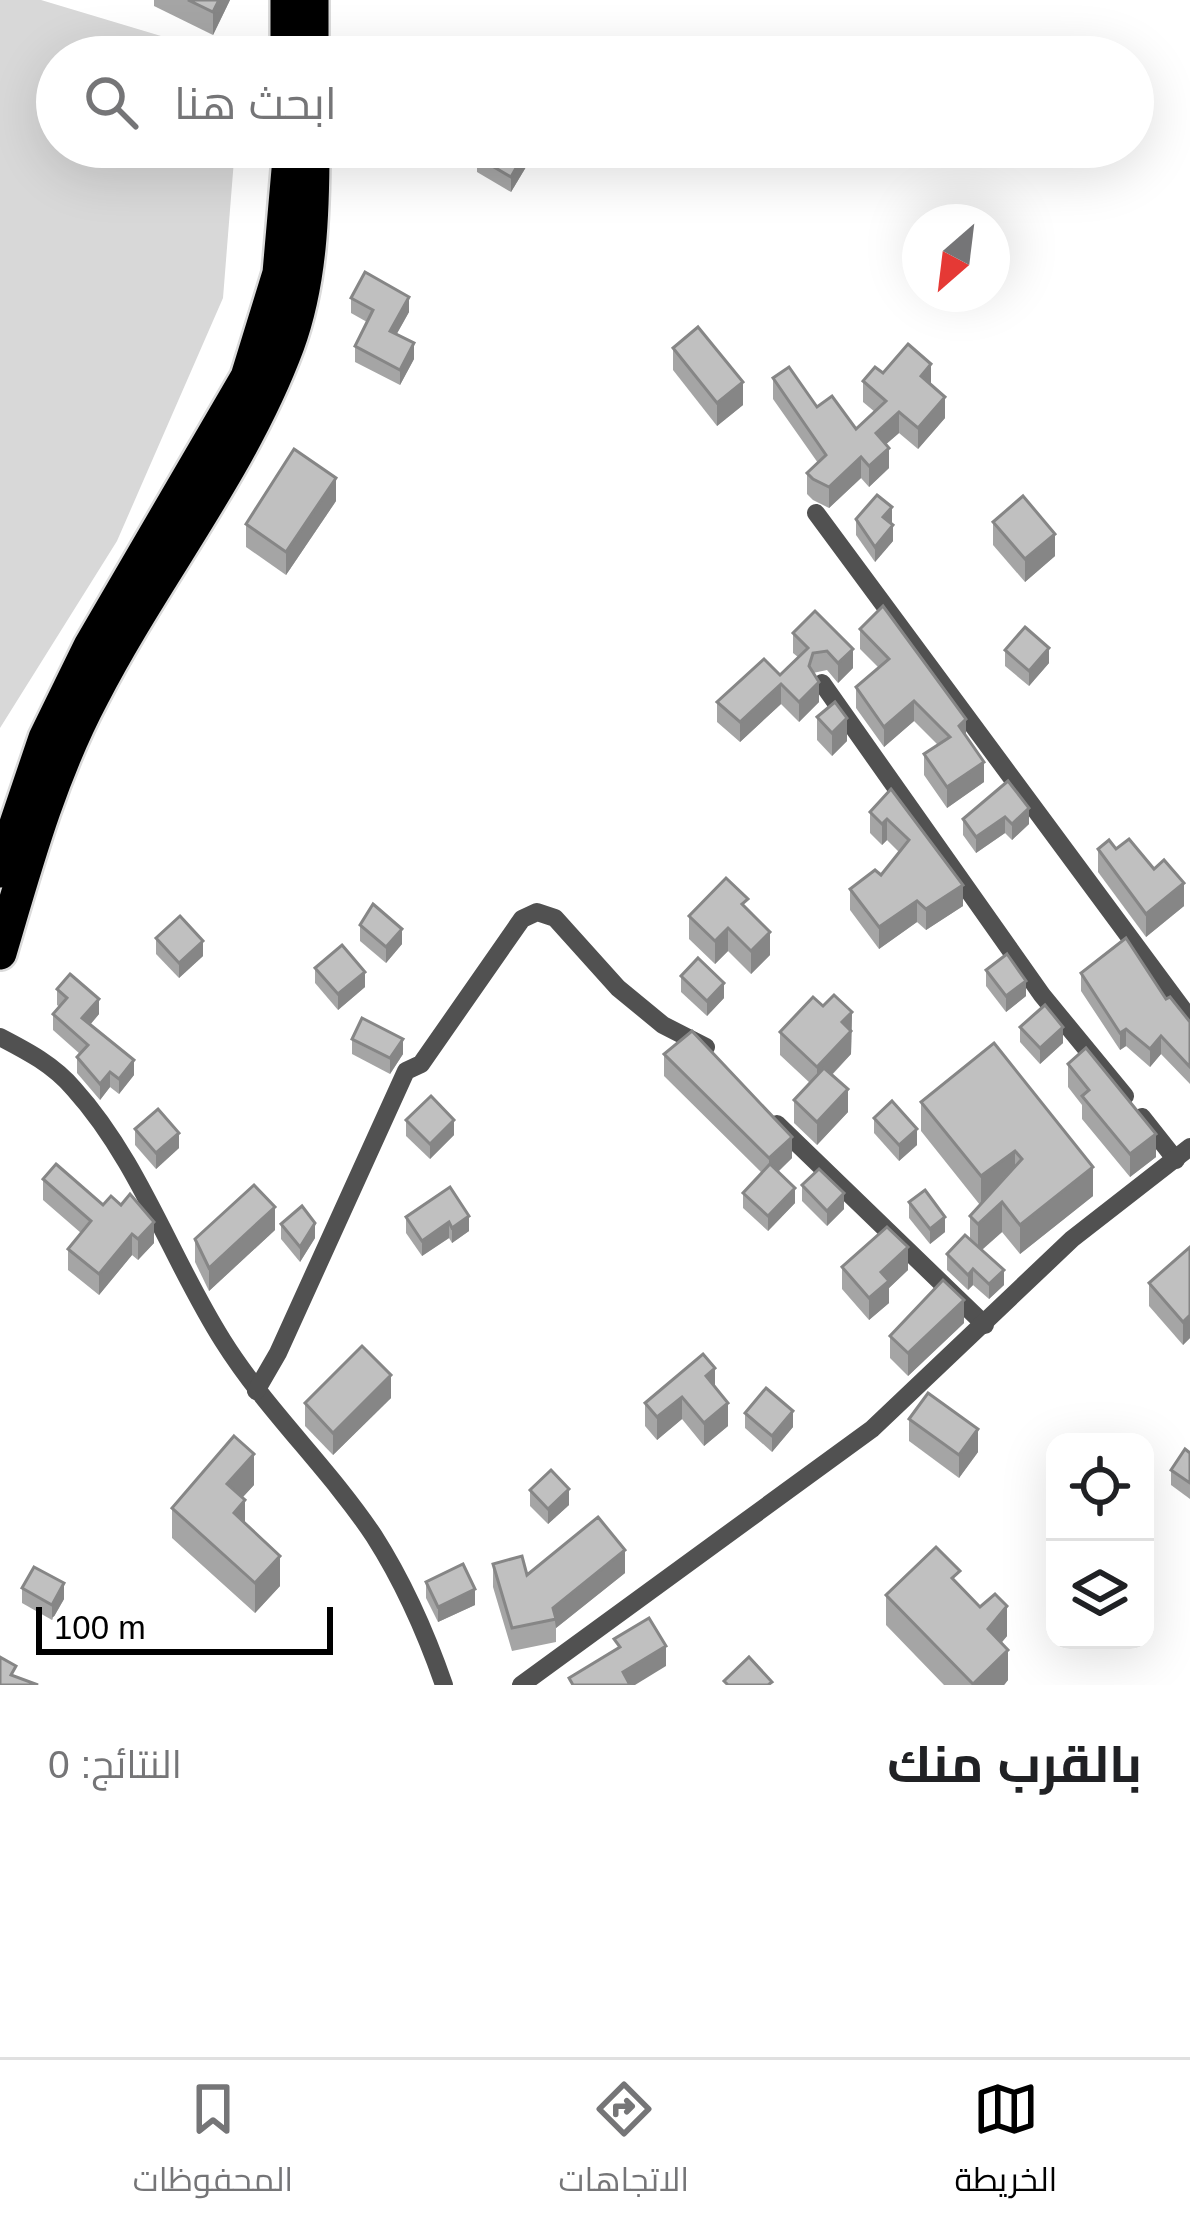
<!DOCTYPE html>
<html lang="ar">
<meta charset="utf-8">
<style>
:root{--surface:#fff;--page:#f6f6f6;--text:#202124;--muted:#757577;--line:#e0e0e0;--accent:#000}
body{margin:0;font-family:Arial,Cairo,sans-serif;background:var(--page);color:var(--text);direction:rtl}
.controls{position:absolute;right:36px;bottom:36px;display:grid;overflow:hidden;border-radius:24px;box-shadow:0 12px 48px #0002}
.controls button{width:108px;height:108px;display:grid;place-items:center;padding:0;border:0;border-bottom:3px solid var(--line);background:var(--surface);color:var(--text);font:60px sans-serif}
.compass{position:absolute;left:902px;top:204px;width:108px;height:108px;border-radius:50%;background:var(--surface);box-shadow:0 12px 48px #0002;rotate:208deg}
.scale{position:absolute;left:36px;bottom:30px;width:297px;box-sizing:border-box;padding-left:12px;border:6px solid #000;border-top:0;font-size:33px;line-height:42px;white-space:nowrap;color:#000;-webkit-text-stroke:9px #fff;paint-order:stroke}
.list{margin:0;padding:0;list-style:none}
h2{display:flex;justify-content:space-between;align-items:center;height:156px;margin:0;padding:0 48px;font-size:51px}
h2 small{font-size:39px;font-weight:400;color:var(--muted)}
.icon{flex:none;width:66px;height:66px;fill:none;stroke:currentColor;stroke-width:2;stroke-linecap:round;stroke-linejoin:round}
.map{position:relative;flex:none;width:1190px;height:1685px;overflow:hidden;direction:ltr}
.search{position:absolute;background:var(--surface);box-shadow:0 12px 48px #0002;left:36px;right:36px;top:36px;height:132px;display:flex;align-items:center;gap:30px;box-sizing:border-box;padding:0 42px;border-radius:66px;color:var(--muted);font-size:45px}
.sheet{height:372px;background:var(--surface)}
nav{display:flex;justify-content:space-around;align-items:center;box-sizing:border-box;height:168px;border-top:3px solid var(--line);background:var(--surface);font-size:33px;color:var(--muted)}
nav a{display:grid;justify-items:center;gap:6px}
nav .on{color:var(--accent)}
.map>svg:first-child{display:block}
.green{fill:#d8d8d8}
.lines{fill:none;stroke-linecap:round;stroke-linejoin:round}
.highway-casing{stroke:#dbdbdb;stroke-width:38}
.street{stroke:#515151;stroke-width:18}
.highway{stroke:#000;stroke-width:33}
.wall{fill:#a5a5a5}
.shaded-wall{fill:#868686}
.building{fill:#c0c0c0;stroke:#868686;stroke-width:3}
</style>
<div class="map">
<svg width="1190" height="1685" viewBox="0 0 1190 1685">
<rect width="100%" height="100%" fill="#fff"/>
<!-- green -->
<path class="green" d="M0,0H41L231,57H57V147H235L223,298L117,541L0,728Z"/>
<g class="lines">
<defs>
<g id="highway">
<path d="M287,0V57"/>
<path d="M312,57V0"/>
<path d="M0,871L45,738L90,646L247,377L279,273L290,147"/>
<path d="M0,953C26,865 50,777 93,696C154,577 241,471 288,345C311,282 313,213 313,147"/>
</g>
</defs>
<!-- highway casing -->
<use href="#highway" class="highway-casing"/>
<!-- street -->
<g class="street">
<path d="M816,513L1190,1019"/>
<path d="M822,683L1042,995L1125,1096"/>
<path d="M0,1037C27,1051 54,1065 74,1089C139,1161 171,1259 223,1341C267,1411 328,1467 374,1536C404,1583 426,1633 444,1685"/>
<path d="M1142,1117L1176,1160"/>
<path d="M777,1124L985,1325"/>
<path d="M256,1391L278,1353L406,1071L421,1064L522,919L537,912L555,918L618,988L663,1025L706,1047"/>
<path d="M521,1685L872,1429L1072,1239L1190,1147"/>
</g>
<!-- highway -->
<use href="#highway" class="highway"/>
</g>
<!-- wall -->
<g class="wall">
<path d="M154,0H230L213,35L154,6Z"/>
<path d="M477,157L529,162L511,192L477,172Z"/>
<path d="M351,298L409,312L396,335L414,359L400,385L355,362V346L367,322L351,313Z"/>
<path d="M673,348L743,405L717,426L673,370Z"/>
<path d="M883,373L931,385L945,418L918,449L899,433L886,444L889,468L869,487L861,478L829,508L813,500L807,494V473L818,463L773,399V378L817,407L856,429L875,412L863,402V381Z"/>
<path d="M336,501L286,575L246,547V524Z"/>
<path d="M856,519L892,523L893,541L875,562L856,535Z"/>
<path d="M993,522L1055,556L1025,582L993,545Z"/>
<path d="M815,611L853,668L838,683L827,670L813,673L819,702L799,722L781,704L740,742L717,722V702L780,675L798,657L793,653V633Z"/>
<path d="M860,629L966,737L984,782L947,808L924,775V754L938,745L914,721L884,747L856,708V687L879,668L860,649Z"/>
<path d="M1005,650L1049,663L1029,686L1005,666Z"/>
<path d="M817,717L847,741L832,756L817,740Z"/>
<path d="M1008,781L1029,824L1012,840L1005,833L976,853L963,835V819Z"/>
<path d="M891,789L963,906L926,930L917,922L879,949L850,910V889L881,875L899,852L887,840L882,845L870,833V812Z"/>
<path d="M1098,849H1116L1184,906L1146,937L1098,872Z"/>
<path d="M748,910L770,955L751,974L728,951L715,964L689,939V916Z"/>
<path d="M360,925L402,944L386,963L360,941Z"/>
<path d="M156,938L203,956L179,978L156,954Z"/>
<path d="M315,968L365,987L338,1010L315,983Z"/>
<path d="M986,970L1026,996L1006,1012L986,986Z"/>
<path d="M1081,973L1166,999L1190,1022V1084L1161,1054L1150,1067L1126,1046L1120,1050L1081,991Z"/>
<path d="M681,976L724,998L707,1016L681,992Z"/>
<path d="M57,989L99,1014L90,1025L134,1075L119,1094L110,1087L100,1100L77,1073V1057L80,1054L53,1030V1014L60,1007L57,1005Z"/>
<path d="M823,1006L852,1012L851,1054L832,1075L848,1112L817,1145L794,1123V1100L810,1083L780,1055V1032Z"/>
<path d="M1020,1027L1063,1043L1040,1064L1020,1042Z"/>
<path d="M352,1039L403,1054L390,1074L352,1054Z"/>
<path d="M664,1054L792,1158L778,1172L795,1203L768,1231L743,1208V1193L762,1173L664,1076Z"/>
<path d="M1068,1064L1156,1157L1130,1177L1082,1119V1105L1068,1087Z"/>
<path d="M921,1102L1093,1167V1196L1020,1254L1002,1232L982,1250L1004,1285L989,1299L973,1285L968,1290L947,1270V1254L970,1238V1216L980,1205L921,1131Z"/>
<path d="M874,1118L917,1145L899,1161L874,1133Z"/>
<path d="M406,1120L454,1135L430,1159L406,1136Z"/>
<path d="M135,1129L179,1148L156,1169L135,1145Z"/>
<path d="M43,1179L103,1205L154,1243L138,1260L132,1255L99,1295L68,1270V1249L81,1233L43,1200Z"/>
<path d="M802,1185L844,1209L827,1226L802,1201Z"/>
<path d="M450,1187L469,1231L452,1243L449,1238L422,1256L406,1233V1217Z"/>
<path d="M909,1202L945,1232L930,1244L909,1218Z"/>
<path d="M281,1224L315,1238L300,1262L281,1239Z"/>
<path d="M275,1230L209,1291L195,1262V1239Z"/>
<path d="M1190,1247V1338L1183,1345L1149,1306V1283Z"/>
<path d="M842,1267L908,1270L889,1288V1303L869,1320L842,1289Z"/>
<path d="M964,1323L908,1376L890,1358V1336Z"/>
<path d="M715,1387L728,1426L704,1446L682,1419L657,1440L645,1426V1403Z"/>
<path d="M391,1398L333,1455L305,1426V1403Z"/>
<path d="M745,1413L793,1427L772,1452L745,1428Z"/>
<path d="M909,1419L978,1452L959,1478L909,1441Z"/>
<path d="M1190,1453V1499L1171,1485V1470Z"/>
<path d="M254,1485L242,1498L245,1524L280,1586L255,1613L172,1538V1508Z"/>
<path d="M530,1490L569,1505L548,1524L530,1506Z"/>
<path d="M493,1564L527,1575L625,1573L556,1628V1642L512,1651L493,1587Z"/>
<path d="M426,1582L475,1605L438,1622L426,1598Z"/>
<path d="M960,1586L1007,1636L1001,1643L1008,1680L1004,1685H944L886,1625V1595Z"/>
<path d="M22,1588L64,1599L52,1620L22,1603Z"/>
</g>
<!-- shaded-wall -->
<g class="shaded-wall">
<path d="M219,0H230L213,35V12Z"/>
<path d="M529,147V162L511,192V177Z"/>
<path d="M409,297V312L390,346V331Z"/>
<path d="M414,343V359L400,385V370Z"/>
<path d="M931,364V385L921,376Z"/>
<path d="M743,382V405L717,426V403Z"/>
<path d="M945,397V418L918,449V428Z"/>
<path d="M899,412V433L876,453V433Z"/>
<path d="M889,448V468L869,487V466Z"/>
<path d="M861,457V478L829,508V487Z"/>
<path d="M336,478V501L286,575V552Z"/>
<path d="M892,507V523L883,533V517Z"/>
<path d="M893,525V541L875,562V547Z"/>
<path d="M1055,534V556L1025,582V559Z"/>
<path d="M1049,648V663L1029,686V671Z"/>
<path d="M853,649V668L838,683V663Z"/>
<path d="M819,682V702L799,722V702Z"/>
<path d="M781,684V704L740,742V722Z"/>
<path d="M914,701V721L884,747V727Z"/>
<path d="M847,718V741L832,756V733Z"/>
<path d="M966,719V739L959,726Z"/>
<path d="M984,762V782L947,808V787Z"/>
<path d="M1029,808V824L1012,840V824Z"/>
<path d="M1005,817V833L976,853V837Z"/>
<path d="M887,819V840L882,845V824Z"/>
<path d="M1184,883V906L1146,937V914Z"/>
<path d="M963,885V906L926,930V909Z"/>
<path d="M917,901V922L879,949V927Z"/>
<path d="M728,928V951L715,964V941Z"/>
<path d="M402,929V944L386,963V947Z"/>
<path d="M770,932V955L751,974V951Z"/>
<path d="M203,941V956L179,978V963Z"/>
<path d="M365,972V987L338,1010V994Z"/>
<path d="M1026,981V996L1006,1012V996Z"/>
<path d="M724,983V998L707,1016V1001Z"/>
<path d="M99,999V1014L82,1034V1018Z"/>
<path d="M852,1012L851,1054L817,1090V1067L842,1022Z"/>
<path d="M1063,1027V1043L1040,1064V1048Z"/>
<path d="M1126,1029V1046L1120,1050V1033Z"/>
<path d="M1161,1036V1054L1150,1067V1049Z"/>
<path d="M403,1039V1054L390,1074V1058Z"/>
<path d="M134,1060V1075L119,1094V1079Z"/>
<path d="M110,1072V1087L100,1100V1084Z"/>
<path d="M848,1089V1112L817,1145V1122Z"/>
<path d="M454,1120V1135L430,1159V1144Z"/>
<path d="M917,1129V1145L899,1161V1145Z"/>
<path d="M179,1133V1148L156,1169V1153Z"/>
<path d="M1156,1134V1157L1130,1177V1154Z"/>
<path d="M792,1137V1158L769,1180V1158Z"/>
<path d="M1015,1151V1180L981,1206V1176Z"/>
<path d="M1093,1167V1196L1020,1254V1225Z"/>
<path d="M795,1188V1203L768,1231V1216Z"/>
<path d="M844,1193V1209L827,1226V1211Z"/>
<path d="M1002,1202V1232L978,1253V1224Z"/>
<path d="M275,1207V1230L209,1291V1268Z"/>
<path d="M469,1216V1231L452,1243V1228Z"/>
<path d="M945,1217V1232L930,1244V1229Z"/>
<path d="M154,1222V1243L138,1260V1239Z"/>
<path d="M449,1222V1238L422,1256V1241Z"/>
<path d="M315,1223V1238L300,1262V1247Z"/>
<path d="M132,1234V1255L99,1295V1274Z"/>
<path d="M908,1247V1270L889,1288V1303L869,1320V1298L881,1272Z"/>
<path d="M973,1269V1285L968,1290V1275Z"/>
<path d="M1004,1270V1285L989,1299V1284Z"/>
<path d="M964,1300V1323L908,1376V1353Z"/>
<path d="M1190,1315V1338L1183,1345V1322Z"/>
<path d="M715,1368V1391L706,1376Z"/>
<path d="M391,1375V1398L333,1455V1433Z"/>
<path d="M682,1397V1419L657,1440V1417Z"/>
<path d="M728,1403V1426L704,1446V1423Z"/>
<path d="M793,1411V1427L772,1452V1436Z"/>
<path d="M978,1429V1452L959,1478V1455Z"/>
<path d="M254,1454V1485L227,1514V1484Z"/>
<path d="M569,1489V1505L548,1524V1509Z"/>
<path d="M245,1500V1531L234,1513Z"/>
<path d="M625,1550V1573L556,1628L553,1608Z"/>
<path d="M280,1556V1586L255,1613V1583Z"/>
<path d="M64,1583V1599L52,1620V1605Z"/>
<path d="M475,1589V1605L438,1622V1607Z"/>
<path d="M1007,1606V1636L988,1659V1629Z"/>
<path d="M666,1646V1666L635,1685H623V1672Z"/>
<path d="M1008,1650V1680L1004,1685H973Z"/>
</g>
<!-- building -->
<g class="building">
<path d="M188,0H219L213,12Z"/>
<path d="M483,147H528L511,177L477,157Z"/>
<path d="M365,272L409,297L390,331L414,343L400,370L355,346L373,310L351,298Z"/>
<path d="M698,327L743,382L717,403L673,348Z"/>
<path d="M908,344L931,364L921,376L945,397L918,428L899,412L876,433L889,448L869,466L861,457L829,487L813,479L807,473L826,455L773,378L789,367L817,407L832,396L856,429L886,401L863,381L875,367L883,373Z"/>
<path d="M294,449L336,478L286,552L246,524Z"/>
<path d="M877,495L892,507L883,517L893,525L875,547L856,519Z"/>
<path d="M1023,496L1055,534L1025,559L993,522Z"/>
<path d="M883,606L966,719L959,726L984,762L947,787L924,754L950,737L914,701L884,727L856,687L889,659L860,629Z"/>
<path d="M815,611L853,649L838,663L827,651L813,653L809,666L819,682L799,702L781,684L740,722L717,702L764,659L780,675L808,648L793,633Z"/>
<path d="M1025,627L1049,648L1029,671L1005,650Z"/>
<path d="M835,702L847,718L832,733L817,717Z"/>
<path d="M1008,781L1029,808L1012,824L1005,817L976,837L963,819Z"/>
<path d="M891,789L963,885L926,909L917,901L879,927L850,889L875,870L881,875L909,840L887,819L882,824L870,812Z"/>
<path d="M1129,839L1154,869L1164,860L1184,883L1146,914L1098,849L1109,840L1116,849Z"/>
<path d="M726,878L748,899L742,904L770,932L751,951L728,928L715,941L689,916Z"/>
<path d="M373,904L402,929L386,947L360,925Z"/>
<path d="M180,916L203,941L179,963L156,938Z"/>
<path d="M1126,938L1166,999L1170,997L1190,1022V1067L1161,1036L1150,1049L1126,1029L1120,1033L1081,973Z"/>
<path d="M342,945L365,972L338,994L315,968Z"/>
<path d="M1007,954L1026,981L1006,996L986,970Z"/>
<path d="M698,958L724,983L707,1001L681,976Z"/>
<path d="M70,974L99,999L82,1018L134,1060L119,1079L110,1072L100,1084L77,1057L88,1045L53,1014L67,998L57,989Z"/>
<path d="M834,995L852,1012L842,1022L851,1031L817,1067L780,1032L813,997L823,1006Z"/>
<path d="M1045,1005L1063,1027L1040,1048L1020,1027Z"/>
<path d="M362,1018L403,1039L390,1058L352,1039Z"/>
<path d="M692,1031L792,1137L769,1158L664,1054Z"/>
<path d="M994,1043L1093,1167L1020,1225L1002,1202L978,1224L970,1216L1022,1159L1015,1151L981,1176L921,1102Z"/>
<path d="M1086,1048L1156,1134L1130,1154L1082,1096L1089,1090L1068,1064Z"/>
<path d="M824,1068L848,1089L817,1122L794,1100Z"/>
<path d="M431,1096L454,1120L430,1144L406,1120Z"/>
<path d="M892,1101L917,1129L899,1145L874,1118Z"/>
<path d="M158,1109L179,1133L156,1153L135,1129Z"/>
<path d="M56,1164L103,1205L111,1196L121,1205L130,1194L154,1222L138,1239L132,1234L99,1274L68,1249L91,1221L43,1179Z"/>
<path d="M770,1164L795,1188L768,1216L743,1193Z"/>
<path d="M819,1169L844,1193L827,1211L802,1185Z"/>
<path d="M254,1185L275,1207L209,1268L195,1239Z"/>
<path d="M450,1187L469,1216L452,1228L449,1222L422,1241L406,1217Z"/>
<path d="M925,1190L945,1217L930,1229L909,1202Z"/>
<path d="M302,1206L315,1223L300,1247L281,1224Z"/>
<path d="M887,1227L908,1247L881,1272L889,1281L869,1298L842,1267Z"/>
<path d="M965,1235L1004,1270L989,1284L973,1269L968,1275L947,1254Z"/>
<path d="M1190,1247V1315L1183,1322L1149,1283Z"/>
<path d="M943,1280L964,1300L908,1353L890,1336Z"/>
<path d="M362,1346L391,1375L333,1433L305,1403Z"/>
<path d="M703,1354L715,1368L706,1376L728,1403L704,1423L682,1397L657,1417L645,1403Z"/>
<path d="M766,1388L793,1411L772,1436L745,1413Z"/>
<path d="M928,1393L978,1429L959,1455L909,1419Z"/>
<path d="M234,1436L254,1454L227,1484L245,1500L234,1513L280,1556L255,1583L172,1508Z"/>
<path d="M1185,1449L1190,1453V1483L1171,1470Z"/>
<path d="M551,1470L569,1489L548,1509L530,1490Z"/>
<path d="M598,1517L625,1550L553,1608L556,1619L512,1628L493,1564L522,1556L527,1575Z"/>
<path d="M936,1547L960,1571L952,1578L980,1607L995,1594L1007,1606L988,1629L1008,1650L973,1684L886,1595Z"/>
<path d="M463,1564L475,1589L438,1607L426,1582Z"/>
<path d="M34,1567L64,1583L52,1605L22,1588Z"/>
<path d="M649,1618L666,1646L623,1672L630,1685H573L569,1678L620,1647L614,1639Z"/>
<path d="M0,1657L16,1666L11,1675L38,1685H0Z"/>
<path d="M749,1657L772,1682L768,1685H728L724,1681Z"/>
</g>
</svg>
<div class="controls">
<button><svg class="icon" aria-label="locate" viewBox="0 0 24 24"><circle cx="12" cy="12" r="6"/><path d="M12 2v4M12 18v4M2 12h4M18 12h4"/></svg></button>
<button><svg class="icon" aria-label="layers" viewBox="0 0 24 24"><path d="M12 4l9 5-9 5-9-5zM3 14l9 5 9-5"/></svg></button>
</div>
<svg class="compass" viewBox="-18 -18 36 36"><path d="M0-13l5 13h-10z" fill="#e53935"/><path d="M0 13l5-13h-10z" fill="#757577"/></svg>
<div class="scale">100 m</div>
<div class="search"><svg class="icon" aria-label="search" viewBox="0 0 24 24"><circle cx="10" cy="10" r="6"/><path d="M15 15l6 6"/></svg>ابحث هنا</div>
</div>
<section class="sheet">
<h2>بالقرب منك<small>النتائج: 0</small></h2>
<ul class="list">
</ul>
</section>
<nav>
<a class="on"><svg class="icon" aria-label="map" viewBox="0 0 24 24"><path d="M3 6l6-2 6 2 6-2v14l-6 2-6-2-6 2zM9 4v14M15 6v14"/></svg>الخريطة</a>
<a><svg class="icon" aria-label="directions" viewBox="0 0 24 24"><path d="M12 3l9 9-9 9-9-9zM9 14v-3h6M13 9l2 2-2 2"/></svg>الاتجاهات</a>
<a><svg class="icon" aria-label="saved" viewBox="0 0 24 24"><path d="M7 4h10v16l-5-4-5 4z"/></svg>المحفوظات</a>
</nav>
